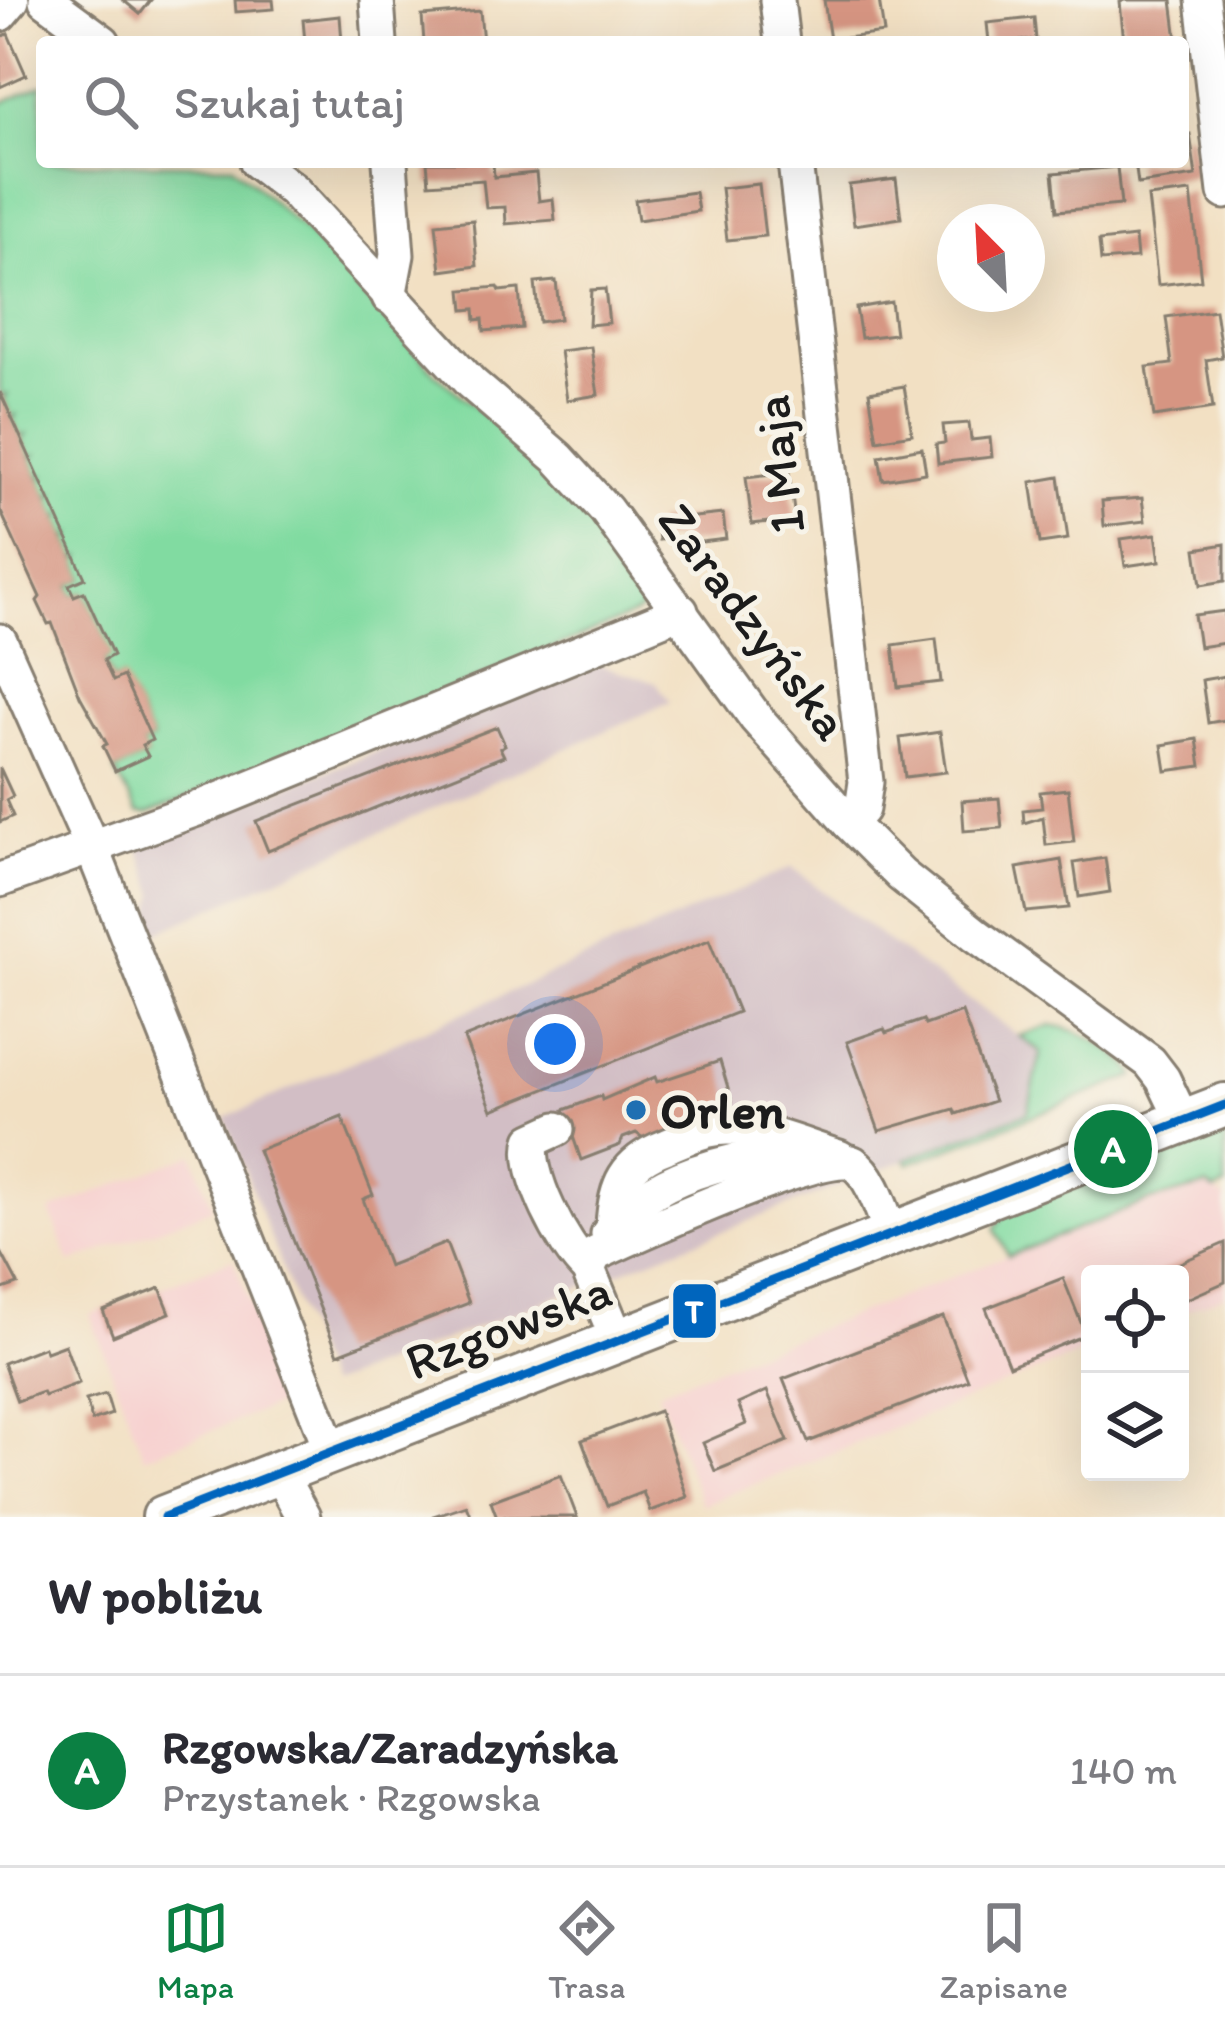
<!DOCTYPE html>
<html lang="pl">
<meta charset="utf-8">
<style>
:root{--surface:#fff;--page:#f2f2f3;--text:#2b2b33;--muted:#7c7c81;--line:#e1e1e2;--accent:#0b8043}
body{margin:0;font-family:Itim,sans-serif;background:var(--page);color:var(--text)}
.controls{position:absolute;right:36px;bottom:36px;display:grid;overflow:hidden;border-radius:12px;box-shadow:0 12px 48px #0002}
.controls button{width:108px;height:108px;display:grid;place-items:center;padding:0;border:0;border-bottom:3px solid var(--line);background:var(--surface);color:var(--text);font:60px sans-serif}
.compass{position:absolute;left:937px;top:204px;width:108px;height:108px;border-radius:50%;background:var(--surface);box-shadow:0 12px 48px #0002;rotate:336deg}
.you{position:absolute;left:555px;top:1044px;width:42px;height:42px;margin:-30px;border:9px solid #fff;border-radius:50%;background:#1a73e8;box-shadow:0 0 0 18px #1a73e833}
.badge{display:grid;place-items:center;width:78px;height:78px;border-radius:50%;background:var(--accent);color:#fff;font-size:39px;font-weight:700}
.pin{position:absolute;translate:-50% -50%;border:6px solid #fff;box-shadow:0 3px 12px #0006}
.list{margin:0;padding:0;list-style:none}
h2{display:flex;justify-content:space-between;align-items:center;height:156px;margin:0;padding:0 48px;font-size:51px}
h2 small{font-size:39px;font-weight:400;color:var(--muted)}
.list li{display:grid;grid-template-columns:78px 1fr auto;gap:36px;align-items:center;box-sizing:border-box;height:192px;padding:0 48px;border-top:3px solid var(--line)}
.list b{display:block;font-size:45px;white-space:nowrap}
.list p{margin:0;font-size:39px;white-space:nowrap;color:var(--muted)}
.list em{font-size:39px;font-style:normal;color:var(--muted)}
.icon{flex:none;width:66px;height:66px;fill:none;stroke:currentColor;stroke-width:2;stroke-linecap:round;stroke-linejoin:round}
.map{position:relative;flex:none;width:1225px;height:1517px;overflow:hidden}
.search{position:absolute;background:var(--surface);box-shadow:0 12px 48px #0002;left:36px;right:36px;top:36px;height:132px;display:flex;align-items:center;gap:30px;box-sizing:border-box;padding:0 42px;border-radius:12px;color:var(--muted);font-size:45px}
.sheet{height:348px;background:var(--surface)}
nav{display:flex;justify-content:space-around;align-items:center;box-sizing:border-box;height:168px;border-top:3px solid var(--line);background:var(--surface);font-size:33px;color:var(--muted)}
nav a{display:grid;justify-items:center;gap:6px}
nav .on{color:var(--accent)}
.map>svg:first-child{display:block}
.built{fill:#f7d0cf}
.industrial{fill:#d2bec5}
.green{fill:#81dba1;stroke:#4e7c5e;stroke-width:3}
.building{fill:#d69582}
.lines{fill:none;stroke-linecap:round;stroke-linejoin:round}
.minor-casing{stroke:#877e70;stroke-width:39}
.major-casing{stroke:#877e70;stroke-width:48}
.minor{stroke:#fff;stroke-width:33}
.major{stroke:#fff;stroke-width:42}
.bus-1-casing{stroke:#f7f3e8;stroke-width:18}
.bus-1{stroke:#0065bd;stroke-width:9}
.poi-dot{fill:#1f6fb2;stroke:#f7f3e8;stroke-width:4.5}
.labels{text-anchor:middle;dominant-baseline:central;stroke-width:10;stroke-linejoin:round;paint-order:stroke}
.street-label{font-size:51px;fill:#1c1c1c;stroke:#f7f3e8}
.poi-label{font-size:51px;font-weight:bold;fill:#1c1c1c;stroke:#f7f3e8;text-anchor:start}
.line-badge{stroke:#f7f3e8;stroke-width:4.5}
.badge-label{font-size:33px;text-anchor:middle;font-weight:bold;fill:#fff}
</style>
<div class="map">
<svg width="1225" height="1517" viewBox="0 0 1225 1517">
<rect width="100%" height="100%" fill="#f7f3e8"/>
<filter id="ink" filterUnits="userSpaceOnUse"><feTurbulence type="fractalNoise" baseFrequency=".00833" numOctaves="2"/><feDisplacementMap in="SourceGraphic" scale="24" xChannelSelector="R" yChannelSelector="G"/><feConvolveMatrix kernelMatrix="1 2 1 2 8 2 1 2 1" color-interpolation-filters="sRGB"/></filter>
<filter id="wash" filterUnits="userSpaceOnUse"><feTurbulence type="fractalNoise" baseFrequency=".004" numOctaves="4" result="noise"/><feDisplacementMap in="SourceGraphic" scale="48" xChannelSelector="R" yChannelSelector="G"/><feGaussianBlur stdDeviation="2.7" result="paint"/><feColorMatrix in="noise" values="0 0 0 0 0 0 0 0 0 0 0 0 0 0 0 0 0 1.4 0 .05"/><feComposite in="paint" operator="in"/></filter>
<g filter="url(#wash)">
<rect width="100%" height="100%" fill="#f2e0c3"/>
<!-- built -->
<g class="built">
<path d="M193,1154L213,1208L70,1263L50,1211Z"/>
<path d="M1208,1186L1225,1199V1295L1180,1313V1274H1090V1350L702,1505L658,1391L1146,1202Z"/>
<path d="M233,1259L287,1401L144,1457L90,1315Z"/>
</g>
<!-- industrial -->
<g class="industrial">
<path d="M599,665L656,682L670,702L154,934L149,920L156,894L138,845Z"/>
<path d="M792,867L891,944L1041,1052L1028,1112L327,1386L225,1118Z"/>
</g>
<!-- green -->
<g class="green">
<path d="M42,85V162L233,165L309,235L438,376L589,504L655,601L634,615L148,814L138,813L115,771L147,756L142,745L152,740L122,677L113,681L104,660L112,655L84,592L74,596L70,585L85,578L77,560L81,557H75L68,539L71,535L66,537L59,520L62,515L57,517L49,500L53,495L48,497L40,480L44,476L39,477L31,460L35,455L30,457L22,440L26,435L20,437L13,419L16,415L11,416L4,399L7,395L2,396L0,392V104Z"/>
<path d="M1052,1025C1078,1029 1124,1052 1135,1076L909,1164L906,1159L1028,1112L1041,1052L1019,1036Z"/>
<path d="M1225,1133V1187L1215,1191L1207,1186L1146,1202L1008,1256L995,1229L1004,1213L1213,1134Z"/>
</g>
<g id="blocks">
<!-- building -->
<g class="building">
<path d="M123,0H151L140,14Z"/>
<path d="M235,0H273L274,9L236,12Z"/>
<path d="M824,0H879L884,33L830,40Z"/>
<path d="M1125,0H1172L1177,40L1124,42L1120,2Z"/>
<path d="M480,11L483,42H424L422,16Z"/>
<path d="M340,16L342,42H305L303,20Z"/>
<path d="M1034,18L1036,40L989,42L987,23Z"/>
<path d="M8,34L26,75L0,87V37Z"/>
<path d="M1190,134L1196,176L1138,184L1135,162H1183V135Z"/>
<path d="M427,162H493L494,177L536,173L539,201L553,199L555,220L506,224L505,207L486,208L483,180L429,184Z"/>
<path d="M1117,167L1121,205L1057,211L1053,173Z"/>
<path d="M896,179L901,218L854,225L849,185Z"/>
<path d="M759,184L765,236L727,240L721,188Z"/>
<path d="M695,192L698,211L638,220L635,200Z"/>
<path d="M1191,192L1201,280L1158,285L1148,197Z"/>
<path d="M473,220L477,266L441,271L436,224Z"/>
<path d="M1135,237L1137,258L1101,261L1099,241Z"/>
<path d="M556,281L560,319L539,322L535,283Z"/>
<path d="M498,287L500,291L519,289L522,328L484,331L483,319L476,320L475,309L464,310L462,290Z"/>
<path d="M605,289L609,323L589,325L591,290Z"/>
<path d="M891,302L895,334L861,338L856,308Z"/>
<path d="M1215,310L1222,357L1206,360L1213,408L1154,417L1147,367L1172,364L1166,317Z"/>
<path d="M591,347L598,395L567,400L560,351Z"/>
<path d="M904,386L912,434L877,440L869,392Z"/>
<path d="M0,392L85,578L69,585L74,596L84,592L113,655L104,660L108,670L113,681L123,676L152,740L142,745L148,756L115,771L103,746L107,744L80,696L52,623L48,624L37,601L40,597L0,510Z"/>
<path d="M969,423L971,440L990,438L992,457L938,463L936,444L945,443L943,425Z"/>
<path d="M922,448L926,473L883,480L879,456Z"/>
<path d="M789,472L795,519L752,524L746,477Z"/>
<path d="M1059,477L1068,539L1040,543L1031,482Z"/>
<path d="M1142,498L1145,521L1104,526L1102,501Z"/>
<path d="M723,514L726,539L685,544L684,537L659,540L657,521Z"/>
<path d="M1156,534L1160,561L1125,566L1121,539Z"/>
<path d="M1225,544V581L1201,585L1196,549Z"/>
<path d="M1225,611V643L1199,647L1194,615Z"/>
<path d="M936,639L941,682L898,687L893,645Z"/>
<path d="M1225,676V720L1208,723L1202,680Z"/>
<path d="M497,727L505,745L500,748L504,756L268,851L256,821Z"/>
<path d="M940,732L946,772L905,777L900,738Z"/>
<path d="M1197,739L1201,766L1166,771L1162,745Z"/>
<path d="M0,768L13,796L6,800L13,816L0,822Z"/>
<path d="M1068,789L1074,842L1046,845L1043,817L1024,823L1023,810L1042,808L1040,792Z"/>
<path d="M999,798L1002,828L964,831L962,801Z"/>
<path d="M1105,858L1110,892L1079,897L1074,863Z"/>
<path d="M1061,860L1069,908L1026,912L1017,868Z"/>
<path d="M709,940L738,1012L492,1110L464,1038Z"/>
<path d="M962,1012L994,1101L956,1114L954,1109L879,1131L847,1042L884,1029L886,1033L923,1020L925,1025Z"/>
<path d="M720,1061L732,1101L715,1107L710,1105L705,1111L739,1196L677,1219L646,1140L636,1133L623,1138L620,1145L581,1160L564,1110L601,1096L602,1100L655,1077L657,1082Z"/>
<path d="M342,1117L373,1195L363,1199L388,1266L446,1243L469,1303L338,1354L258,1150Z"/>
<path d="M1225,1243V1282L1180,1302V1274H1155Z"/>
<path d="M0,1250L18,1284L0,1290Z"/>
<path d="M1063,1278L1086,1335L1009,1366L986,1308Z"/>
<path d="M160,1288L170,1313L113,1336L103,1311Z"/>
<path d="M943,1317L968,1380L808,1442L783,1379Z"/>
<path d="M65,1345L79,1383L44,1396L42,1392L17,1401L3,1363L44,1347L46,1352Z"/>
<path d="M767,1391L788,1441L715,1471L703,1443L746,1424L738,1404Z"/>
<path d="M106,1394L112,1414L92,1421L86,1400Z"/>
<path d="M659,1411L687,1497L650,1511L643,1492L607,1506L582,1440Z"/>
<path d="M561,1475L577,1517H497L491,1501Z"/>
<path d="M466,1505L471,1517H433V1516Z"/>
</g>
</g>
</g>
<g filter="url(#ink)">
<use href="#blocks" fill-opacity="0" stroke="#877e70" stroke-width="3"/>
<g class="lines">
<defs>
<g id="minor">
<path d="M46,0L103,42"/>
<path d="M377,0L380,42"/>
<path d="M777,0L782,42"/>
<path d="M1203,0L1225,192"/>
<path d="M0,14L12,0"/>
<path d="M257,162L293,190L471,383L558,458L606,510L756,718L849,823L901,875L976,935L1150,1062L1163,1079L1183,1121"/>
<path d="M795,162L866,782L862,809L849,823"/>
<path d="M389,297L397,255L390,162"/>
<path d="M0,641L91,845L332,1452"/>
<path d="M0,880L197,809L681,611"/>
<path d="M557,1129L533,1140C523,1171 564,1248 588,1269"/>
<path d="M613,1226C615,1185 625,1162 665,1147C679,1141 695,1133 709,1130C750,1121 801,1146 839,1157"/>
<path d="M608,1234C646,1176 737,1154 803,1154"/>
<path d="M618,1341L588,1269L595,1254C631,1238 828,1147 853,1163C873,1176 883,1214 892,1236"/>
<path d="M279,1473L303,1517"/>
</g>
<path id="major" d="M164,1517L1225,1105"/>
</defs>
<!-- minor casing -->
<use href="#minor" class="minor-casing"/>
<!-- major casing -->
<use href="#major" class="major-casing"/>
<!-- minor -->
<use href="#minor" class="minor"/>
<!-- major -->
<use href="#major" class="major"/>
<defs>
<path id="bus-1" d="M164,1517L1225,1105"/>
</defs>
<!-- bus-1 casing -->
<use href="#bus-1" class="bus-1-casing"/>
<!-- bus-1 -->
<use href="#bus-1" class="bus-1"/>
</g>
</g>
<!-- markers -->
<circle class="poi-dot" cx="636" cy="1110" r="12"/>
<g class="labels">
<!-- street labels -->
<g class="street-label">
<text transform="translate(779 465) rotate(-97)">1 Maja</text>
<text transform="translate(754 621) rotate(53)">Zaradzyńska</text>
<text transform="translate(508 1326) rotate(-21)">Rzgowska</text>
</g>
<!-- poi labels -->
<g class="poi-label">
<text x="660" y="1110">Orlen</text>
</g>
</g>
<rect class="line-badge" x="671" y="1282" width="47" height="58" rx="12" fill="#0065bd"/>
<g class="badge-label">
<text x="694" y="1323">T</text>
</g>
</svg>
<div class="controls">
<button><svg class="icon" aria-label="locate" viewBox="0 0 24 24"><circle cx="12" cy="12" r="6"/><path d="M12 2v4M12 18v4M2 12h4M18 12h4"/></svg></button>
<button><svg class="icon" aria-label="layers" viewBox="0 0 24 24"><path d="M12 4l9 5-9 5-9-5zM3 14l9 5 9-5"/></svg></button>
</div>
<svg class="compass" viewBox="-18 -18 36 36"><path d="M0-13l5 13h-10z" fill="#e53935"/><path d="M0 13l5-13h-10z" fill="#7c7c81"/></svg>
<div class="you"></div>
<div class="pin badge" style="left:1113px;top:1149px">A</div>
<div class="search"><svg class="icon" aria-label="search" viewBox="0 0 24 24"><circle cx="10" cy="10" r="6"/><path d="M15 15l6 6"/></svg>Szukaj tutaj</div>
</div>
<section class="sheet">
<h2>W pobliżu<small></small></h2>
<ul class="list">
<li><span class="badge">A</span><div><b>Rzgowska/Zaradzyńska</b><p>Przystanek · Rzgowska</p></div><em>140 m</em></li>
</ul>
</section>
<nav>
<a class="on"><svg class="icon" aria-label="map" viewBox="0 0 24 24"><path d="M3 6l6-2 6 2 6-2v14l-6 2-6-2-6 2zM9 4v14M15 6v14"/></svg>Mapa</a>
<a><svg class="icon" aria-label="directions" viewBox="0 0 24 24"><path d="M12 3l9 9-9 9-9-9zM9 14v-3h6M13 9l2 2-2 2"/></svg>Trasa</a>
<a><svg class="icon" aria-label="saved" viewBox="0 0 24 24"><path d="M7 4h10v16l-5-4-5 4z"/></svg>Zapisane</a>
</nav>
